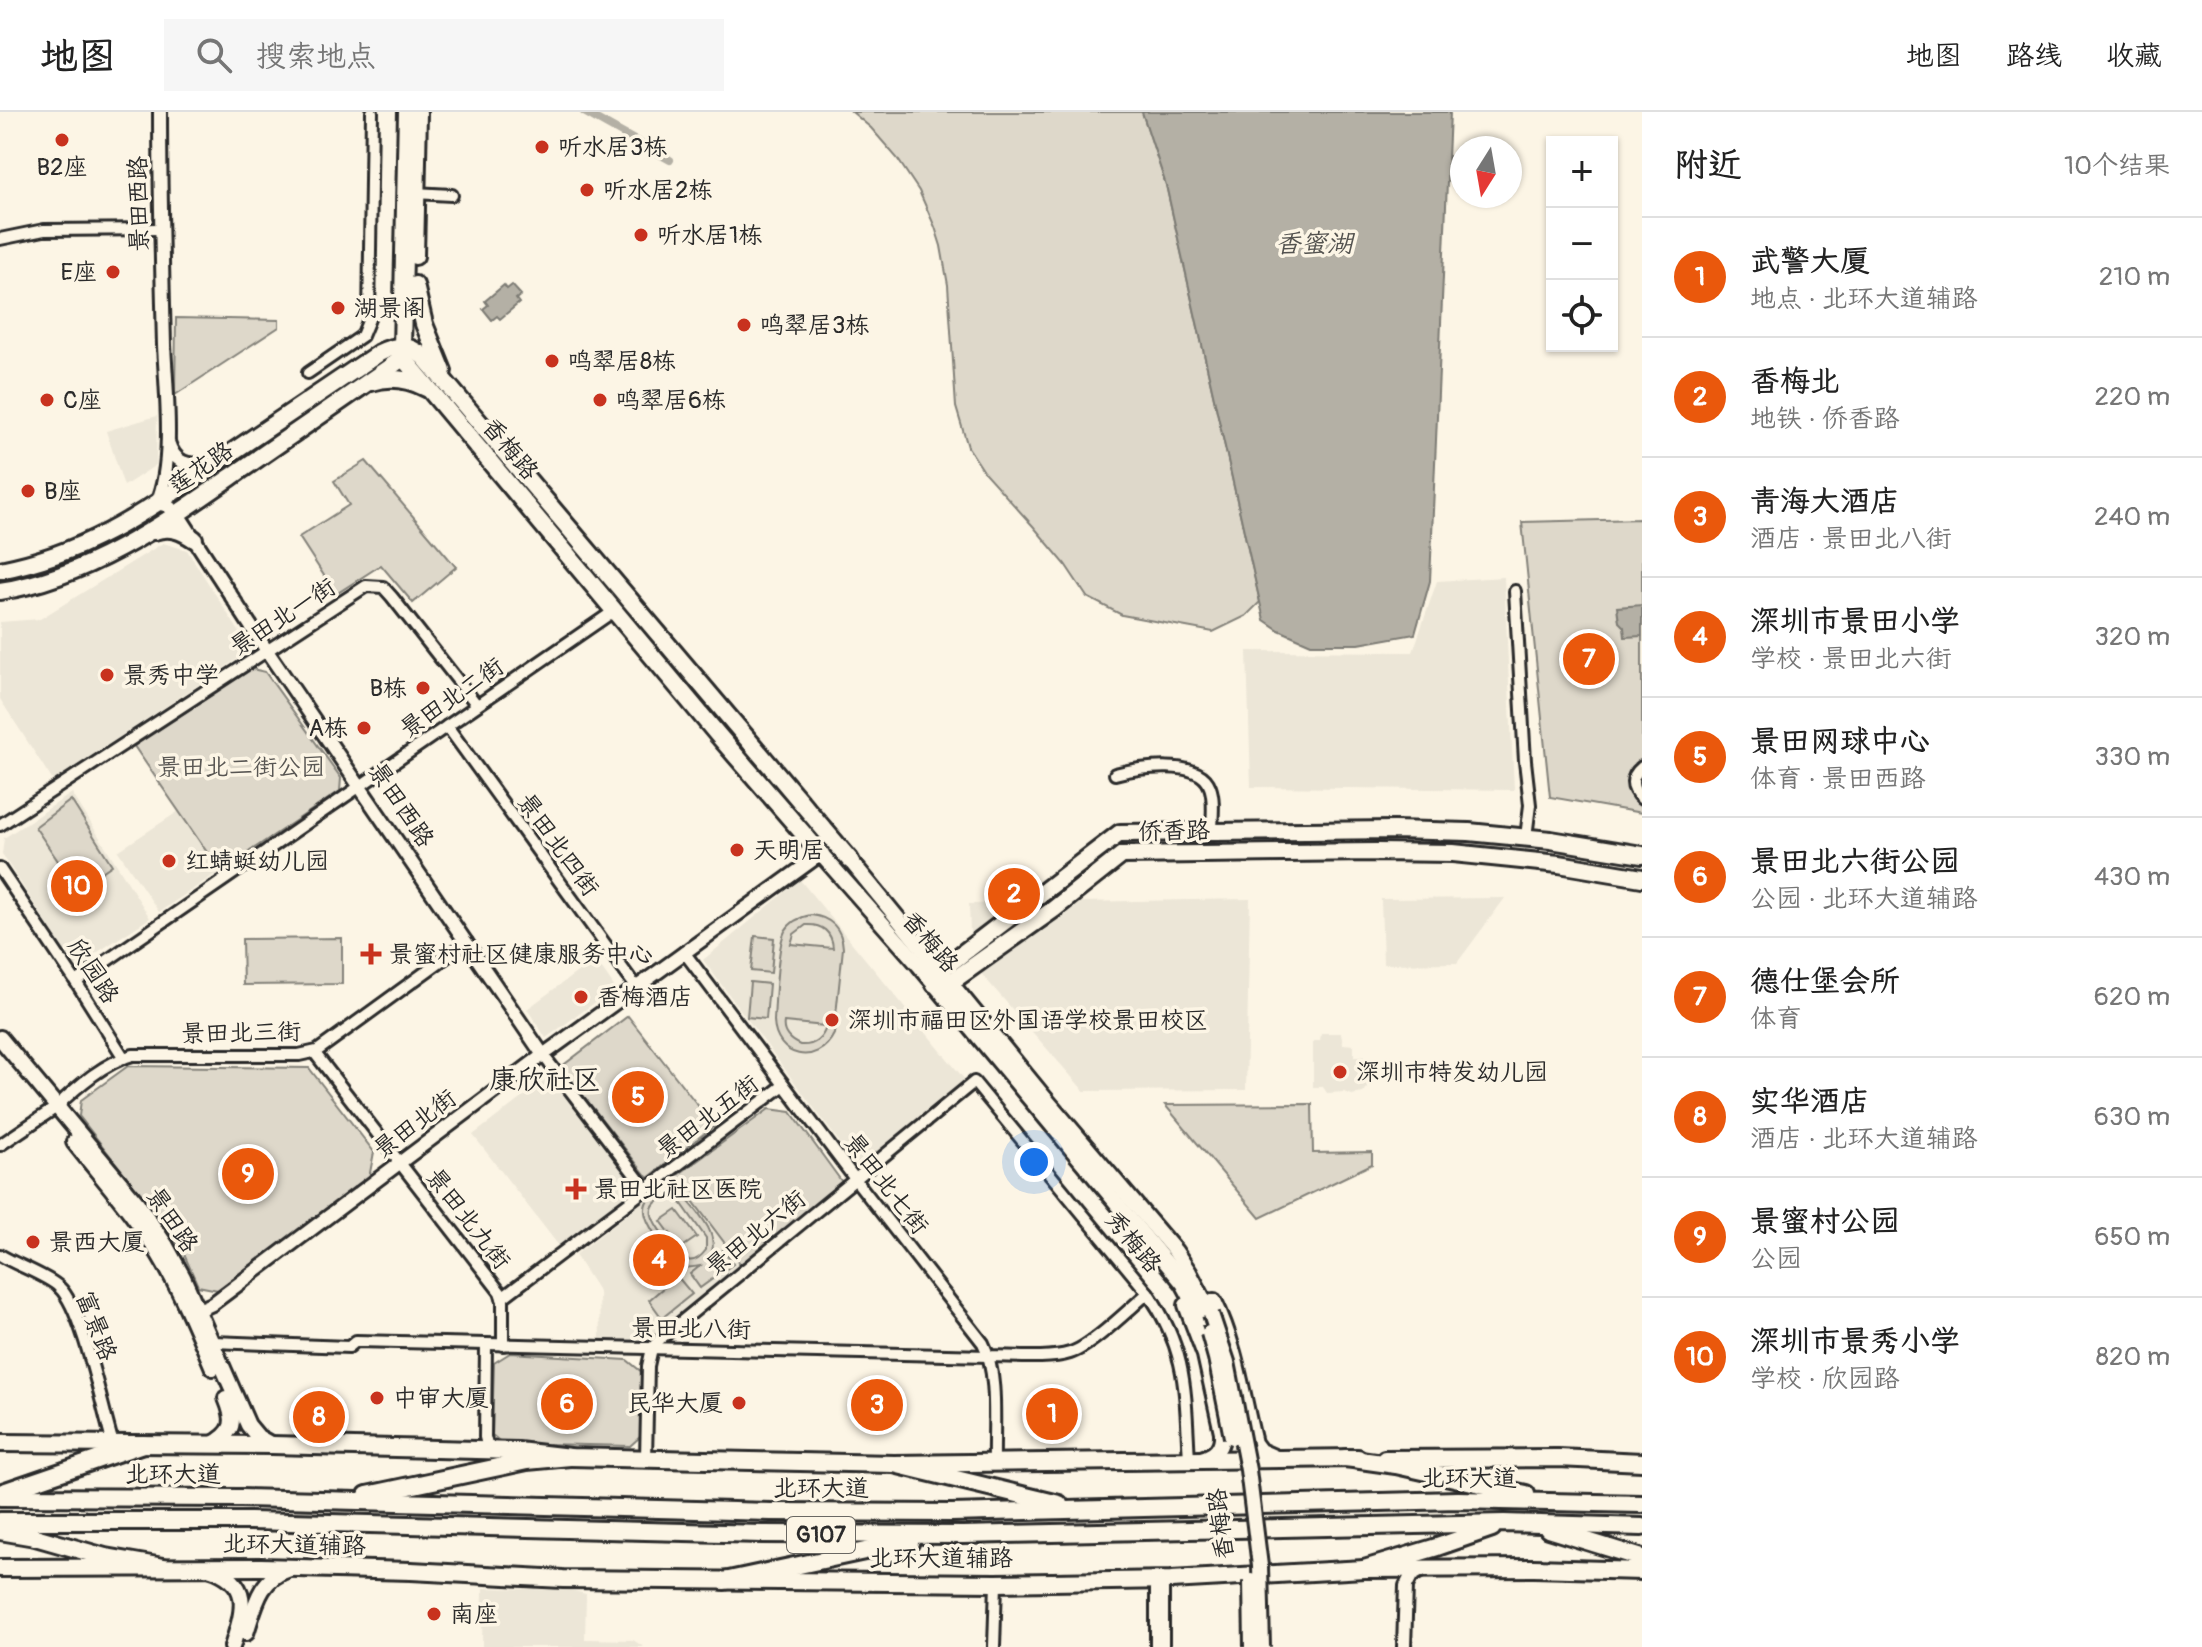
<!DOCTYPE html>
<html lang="zh">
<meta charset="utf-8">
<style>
:root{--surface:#fff;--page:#f6f6f6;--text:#222;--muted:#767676;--line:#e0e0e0;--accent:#ea580c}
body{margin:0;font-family:Pangolin,"LXGW WenKai TC",sans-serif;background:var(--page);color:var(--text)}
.controls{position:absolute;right:24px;top:24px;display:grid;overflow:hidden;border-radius:0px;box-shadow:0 2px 6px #0004}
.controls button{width:72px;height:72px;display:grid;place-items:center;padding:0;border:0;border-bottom:2px solid var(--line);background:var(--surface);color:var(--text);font:40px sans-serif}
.compass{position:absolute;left:1450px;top:24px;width:72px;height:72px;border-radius:50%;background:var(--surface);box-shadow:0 2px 6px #0004;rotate:191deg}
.you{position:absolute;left:1034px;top:1050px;width:28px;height:28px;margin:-20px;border:6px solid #fff;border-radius:50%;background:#1a73e8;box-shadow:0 0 0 12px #1a73e833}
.badge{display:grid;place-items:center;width:52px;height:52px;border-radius:50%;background:var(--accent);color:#fff;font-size:26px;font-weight:700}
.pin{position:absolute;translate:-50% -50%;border:4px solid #fff;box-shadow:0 2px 8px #0006}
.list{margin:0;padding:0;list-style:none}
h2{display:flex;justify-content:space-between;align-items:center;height:104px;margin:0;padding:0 32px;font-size:34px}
h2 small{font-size:26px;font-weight:400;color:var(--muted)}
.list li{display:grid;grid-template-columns:52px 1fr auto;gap:24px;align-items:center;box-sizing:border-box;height:120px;padding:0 32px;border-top:2px solid var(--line)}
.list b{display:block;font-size:30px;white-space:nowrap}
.list p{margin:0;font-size:26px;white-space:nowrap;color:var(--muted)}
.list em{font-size:26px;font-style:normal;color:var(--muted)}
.icon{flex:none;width:44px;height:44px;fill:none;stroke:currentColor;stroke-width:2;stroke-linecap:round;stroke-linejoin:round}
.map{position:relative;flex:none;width:1642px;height:1535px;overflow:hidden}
header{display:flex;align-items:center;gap:48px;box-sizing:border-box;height:112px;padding:0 40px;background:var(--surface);border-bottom:2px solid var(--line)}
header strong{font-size:38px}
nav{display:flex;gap:44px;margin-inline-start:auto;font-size:28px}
.search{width:560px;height:72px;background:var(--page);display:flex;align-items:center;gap:20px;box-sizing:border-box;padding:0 28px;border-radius:0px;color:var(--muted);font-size:30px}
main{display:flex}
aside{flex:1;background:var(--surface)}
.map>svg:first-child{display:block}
.built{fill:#ece6d7}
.green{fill:#ded8ca;stroke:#84827a;stroke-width:2;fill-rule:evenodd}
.water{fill:#b4b0a5;stroke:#7d7b74;stroke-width:2}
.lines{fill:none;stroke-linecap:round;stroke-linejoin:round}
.canal{stroke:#b4b0a5;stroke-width:8}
.minor-casing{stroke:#2b2b2b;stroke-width:16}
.tertiary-casing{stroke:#2b2b2b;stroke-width:18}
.secondary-casing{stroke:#2b2b2b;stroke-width:20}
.primary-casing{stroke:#2b2b2b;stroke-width:22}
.trunk-casing{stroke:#2b2b2b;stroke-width:22}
.minor{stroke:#fcf5e5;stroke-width:10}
.tertiary{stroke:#fcf5e5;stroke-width:12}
.secondary{stroke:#fcf5e5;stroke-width:14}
.primary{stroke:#fcf5e5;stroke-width:16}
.trunk{stroke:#fcf5e5;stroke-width:16}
.secondary-bridge-casing{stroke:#2b2b2b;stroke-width:20;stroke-linecap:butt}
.secondary-bridge{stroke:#fcf5e5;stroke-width:14}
.poi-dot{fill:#c8321e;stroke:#fcf5e5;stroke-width:3}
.labels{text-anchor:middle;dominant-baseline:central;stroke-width:7;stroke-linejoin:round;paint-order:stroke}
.shield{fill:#fcf5e5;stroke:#6a6863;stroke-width:2}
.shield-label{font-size:22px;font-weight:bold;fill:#2b2b2b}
.poi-label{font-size:24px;fill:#2b2b2b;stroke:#fcf5e5;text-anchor:start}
.street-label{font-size:24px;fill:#2b2b2b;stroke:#fcf5e5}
.park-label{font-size:24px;fill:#585653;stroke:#fcf5e5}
.water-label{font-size:26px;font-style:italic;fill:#545350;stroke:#fcf5e5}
.quarter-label{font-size:28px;fill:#2b2b2b;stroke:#fcf5e5}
</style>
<header>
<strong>地图</strong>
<div class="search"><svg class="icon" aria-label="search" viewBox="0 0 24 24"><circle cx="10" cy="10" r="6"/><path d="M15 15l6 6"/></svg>搜索地点</div>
<nav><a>地图</a><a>路线</a><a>收藏</a></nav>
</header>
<main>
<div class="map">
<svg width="1642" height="1535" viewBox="0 0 1642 1535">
<rect width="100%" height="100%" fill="#fcf5e5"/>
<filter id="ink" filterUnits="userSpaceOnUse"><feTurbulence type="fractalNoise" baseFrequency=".0125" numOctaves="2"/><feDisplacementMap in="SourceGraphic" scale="16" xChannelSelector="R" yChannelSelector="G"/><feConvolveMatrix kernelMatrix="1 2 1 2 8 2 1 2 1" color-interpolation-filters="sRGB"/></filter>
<g filter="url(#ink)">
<!-- built -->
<g class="built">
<path d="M157,304L156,353L124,374L106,319Z"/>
<path d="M163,431L187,438L251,538L53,669L0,587V510L40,507Z"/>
<path d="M1504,465L1514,678L1251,675L1247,539L1413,540L1437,469Z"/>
<path d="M72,681L150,806L75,855L2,742L4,726Z"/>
<path d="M179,699L220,759L159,800L118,739Z"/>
<path d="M800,768L965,968L858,1055L703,848Z"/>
<path d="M1505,786L1457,851L1383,852L1381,787Z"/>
<path d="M1250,787L1246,978L1084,979L971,850L969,792Z"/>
<path d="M595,847L615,876L546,926L527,897Z"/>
<path d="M1321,921H1341L1343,932L1354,933V944L1368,945L1367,976L1363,981L1352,983L1345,980L1327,981L1323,975H1313V929H1320Z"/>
<path d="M549,965L635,1075L559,1134L473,1023Z"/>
<path d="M675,1065L742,1154L652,1225L634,1231L600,1229L599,1180L575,1143Z"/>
<path d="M483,1476L570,1478L586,1482L585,1527L633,1528L644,1535H482Z"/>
</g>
<!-- green -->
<g class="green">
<path d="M852,0H1142L1166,73L1260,490L1246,504L1213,520L1122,503L1087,485L1065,452L1033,414L985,361L968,335L956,295L948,173L941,134L935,115L919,79L897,46L871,16Z"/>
<path d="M176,206L279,208V215L175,283Z"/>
<path d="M366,349L456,455L413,491L381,453L336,482L299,425L349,393L334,369Z"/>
<path d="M1642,407V701L1550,685L1522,410Z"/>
<path d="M252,557L265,560L341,666L340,679L220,759L134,634Z"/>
<path d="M71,688L112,753L77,777L35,715Z"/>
<path d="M811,803C831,805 842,817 843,836L834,922C818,955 775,946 774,909C775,890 777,834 785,819C791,809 800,805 811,803ZM806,813C822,812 832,820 833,836L791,832L794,822ZM784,910L825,914L826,915C822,928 813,934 800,933C790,929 782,921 784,910Z"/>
<path d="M755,824L774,826L771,861L751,859Z"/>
<path d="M342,826V872L243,873L242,827Z"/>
<path d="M750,870L769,872L766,907L747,905Z"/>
<path d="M628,904L714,1014L648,1066L561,955Z"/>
<path d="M128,954L309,956L374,1040L369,1066L218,1178L198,1174L183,1140L160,1107L79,1004L81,988Z"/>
<path d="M1312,992L1313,1041L1372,1040V1052L1260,1106L1165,993Z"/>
<path d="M769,997L791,1000L842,1070L742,1154L675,1065Z"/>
<path d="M666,1078L678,1080L683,1083C699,1101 722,1124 709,1148L723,1138L733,1152L700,1176L690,1162L700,1154C693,1155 687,1157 681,1154C672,1150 668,1141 663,1134C649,1115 629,1087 666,1078ZM666,1085L675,1087L682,1092L706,1126V1138C689,1161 677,1141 666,1127C655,1112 640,1094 666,1085Z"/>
<path d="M677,1098L697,1125L681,1136L661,1109Z"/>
<path d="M677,1164L692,1182L662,1206L649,1188Z"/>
<path d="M510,1241L627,1248L643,1261L641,1324L630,1334L502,1331L492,1323L494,1251Z"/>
</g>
<!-- water -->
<g class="water">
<path d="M1142,0H1450L1430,469L1415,522L1359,532H1311L1279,518L1264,508L1166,73Z"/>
<path d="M504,173L507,177L512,173L521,183L516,187L519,191L500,207L497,204L492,208L483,197L488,193L485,189Z"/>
<path d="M1642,493V524L1625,525L1624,515L1619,510L1617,495Z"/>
</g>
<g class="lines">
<!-- canal -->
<path class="canal" d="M584,0L670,48"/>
<defs>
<g id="minor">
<path d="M414,81L452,83"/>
<path d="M0,127L44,118L161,117"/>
<path d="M308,261L362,224L369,207L372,0"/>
<path d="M1515,479L1525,649L1530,693L1526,725"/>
<path d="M447,614L636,875"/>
<path d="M1642,655C1630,665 1630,676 1642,687"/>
<path d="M1115,662C1138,656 1200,646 1210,675C1215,688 1212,706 1212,720"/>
<path d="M0,713L366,474L383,475L392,485L477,593"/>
<path d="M0,757L76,870L124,946"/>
<path d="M684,840L855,1067L983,1231C999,1262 993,1317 994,1351"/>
<path d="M76,870L614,499"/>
<path d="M314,940L500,1180L503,1189V1233"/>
<path d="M543,943L646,1077"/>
<path d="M57,994C78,974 105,950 133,943H299L317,939L467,830"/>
<path d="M0,1033L61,992"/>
<path d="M0,1143C16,1153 48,1164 59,1175C83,1197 102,1297 113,1332"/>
<path d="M502,1186L784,973"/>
<path d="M213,1230L349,1235L356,1229L989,1244C1013,1244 1047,1248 1070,1241C1091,1235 1130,1196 1148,1181"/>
<path d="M486,1232L485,1325L487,1333L495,1338"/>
<path d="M646,1346L648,1254L652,1236L659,1228L974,970L1148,1181C1188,1239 1185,1281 1189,1348"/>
<path d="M1158,1468L1163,1477V1535"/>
<path d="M994,1535L996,1471"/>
<path d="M1156,1535V1477L1158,1468"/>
</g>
<g id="tertiary">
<path d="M160,0C160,78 162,155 164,233C166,278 175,349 157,391L168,394L178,402L267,539L543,943"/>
<path d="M168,330C176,355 190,353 213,353"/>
<path d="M190,1202L212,1192L543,943L821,742"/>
<path d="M1404,1535L1406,1474L1411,1464L1422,1458"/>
</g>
<g id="secondary">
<path d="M821,742L919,853L1183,1171L1202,1206"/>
<path d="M850,748L1043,984L1175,1139L1189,1160L1211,1202"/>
<path d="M0,926L137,1091L166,1134L183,1165L248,1313L258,1325L272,1333"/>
<path d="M74,1030C103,1067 136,1103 160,1144C181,1179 197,1218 213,1256"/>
<path d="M1214,1189C1236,1234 1242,1283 1254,1331L1260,1339L1276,1346"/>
<path d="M1186,1193L1205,1243L1222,1320C1223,1336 1215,1343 1201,1347"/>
<path d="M211,1333C235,1320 236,1310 226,1286"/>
<path d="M209,1456C254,1471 243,1499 232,1535"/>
<path d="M246,1521C255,1494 259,1466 290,1457"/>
</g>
<g id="primary">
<path d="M407,0L402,237L405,248L718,623L821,742"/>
<path d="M415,144L418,0"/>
<path d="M415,173L424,212L443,259"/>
<path d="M371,270C390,264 409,267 426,276"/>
<path d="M154,419C170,414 181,418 194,427"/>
<path d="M0,458C92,440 147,398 222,347C274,312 327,276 379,241C397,232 409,232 424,245L850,748"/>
<path d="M0,479C92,465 169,408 244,356C296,320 348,284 400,248L408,238"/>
<path d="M935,872L941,858L1120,721L1394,718L1469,720L1551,728L1642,743"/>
<path d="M935,872L951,870L1054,797L1122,743L1376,740L1453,741L1559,752L1642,766"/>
<path d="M0,1331L272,1333L518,1339L570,1345L894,1352L1358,1346"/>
<path d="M1385,1347L1558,1346L1642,1350"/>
<path d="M0,1456L261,1455L411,1459L563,1467L996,1471L1171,1468L1364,1457L1534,1456L1642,1459"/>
</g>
<g id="trunk">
<path d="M1346,1346L1396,1353L1526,1382"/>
<path d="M894,1352L1059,1392"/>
<path d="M0,1381L143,1332"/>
<path d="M367,1383L527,1349L570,1345"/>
<path d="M0,1385L241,1386L771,1400L952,1401L1458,1388L1642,1392"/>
<path d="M0,1409H250L762,1422L963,1423L1504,1411L1642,1415"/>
<path d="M1548,1417L1642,1446"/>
<path d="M0,1419L35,1425L105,1445L163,1455"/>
<path d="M1364,1457L1437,1435L1492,1416"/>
<path d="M724,1469L879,1436L910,1431"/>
</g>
</defs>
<!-- minor casing -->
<use href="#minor" class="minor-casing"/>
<!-- tertiary casing -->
<use href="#tertiary" class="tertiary-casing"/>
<!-- secondary casing -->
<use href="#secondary" class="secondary-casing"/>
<!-- primary casing -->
<use href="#primary" class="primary-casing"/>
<!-- trunk casing -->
<use href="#trunk" class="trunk-casing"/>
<!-- minor -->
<use href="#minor" class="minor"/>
<!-- tertiary -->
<use href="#tertiary" class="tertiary"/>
<!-- secondary -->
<use href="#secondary" class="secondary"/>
<!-- primary -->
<use href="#primary" class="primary"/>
<!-- trunk -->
<use href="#trunk" class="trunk"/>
<defs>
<g id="secondary-bridge">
<path d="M1211,1202L1227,1250L1248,1358L1260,1454L1262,1535"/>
<path d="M1209,1221L1216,1246L1232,1325"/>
<path d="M1251,1469L1252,1535"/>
</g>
</defs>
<!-- secondary-bridge casing -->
<use href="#secondary-bridge" class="secondary-bridge-casing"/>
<!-- secondary-bridge -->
<use href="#secondary-bridge" class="secondary-bridge"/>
</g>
</g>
<!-- markers -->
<g class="poi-dot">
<circle cx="62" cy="28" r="8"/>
<circle cx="542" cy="35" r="8"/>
<circle cx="587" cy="78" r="8"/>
<circle cx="641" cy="123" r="8"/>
<circle cx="113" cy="160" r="8"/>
<circle cx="338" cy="196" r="8"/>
<circle cx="744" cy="213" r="8"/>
<circle cx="552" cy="249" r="8"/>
<circle cx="47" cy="288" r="8"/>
<circle cx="600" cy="288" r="8"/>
<circle cx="28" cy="379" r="8"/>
<circle cx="107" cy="563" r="8"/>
<circle cx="423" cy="576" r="8"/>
<circle cx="364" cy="616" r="8"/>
<circle cx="737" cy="738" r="8"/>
<circle cx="169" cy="749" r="8"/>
<path d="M367 830h8v8h8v8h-8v8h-8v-8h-8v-8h8z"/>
<circle cx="581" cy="885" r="8"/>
<circle cx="832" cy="908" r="8"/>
<circle cx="1340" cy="960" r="8"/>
<path d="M572 1065h8v8h8v8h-8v8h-8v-8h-8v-8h8z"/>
<circle cx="33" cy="1130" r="8"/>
<circle cx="377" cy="1286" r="8"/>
<circle cx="739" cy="1291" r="8"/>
<circle cx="434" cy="1502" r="8"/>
</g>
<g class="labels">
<!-- shield labels -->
<rect class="shield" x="787" y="1405" width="68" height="36" rx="6"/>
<g class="shield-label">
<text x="821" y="1423">G107</text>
</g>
<!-- poi labels -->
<g class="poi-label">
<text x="558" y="35">听水居3栋</text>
<text x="62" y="55" text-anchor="middle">B2座</text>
<text x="603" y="78">听水居2栋</text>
<text x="657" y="123">听水居1栋</text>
<text x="97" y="160" text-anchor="end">E座</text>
<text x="354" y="196">湖景阁</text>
<text x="760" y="213">鸣翠居3栋</text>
<text x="568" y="249">鸣翠居8栋</text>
<text x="63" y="288">C座</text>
<text x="616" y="288">鸣翠居6栋</text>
<text x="44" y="379">B座</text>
<text x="123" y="563">景秀中学</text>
<text x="407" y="576" text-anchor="end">B栋</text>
<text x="348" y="616" text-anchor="end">A栋</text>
<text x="753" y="738">天明居</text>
<text x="185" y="749">红蜻蜓幼儿园</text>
<text x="389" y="842">景蜜村社区健康服务中心</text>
<text x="597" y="885">香梅酒店</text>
<text x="848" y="908">深圳市福田区外国语学校景田校区</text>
<text x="1356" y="960">深圳市特发幼儿园</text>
<text x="594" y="1077">景田北社区医院</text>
<text x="49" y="1130">景西大厦</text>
<text x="393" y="1286">中审大厦</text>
<text x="723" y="1291" text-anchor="end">民华大厦</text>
<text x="450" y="1502">南座</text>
</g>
<!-- street labels -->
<g class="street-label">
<text transform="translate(139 92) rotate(-91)">景田西路</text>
<text transform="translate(510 337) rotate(50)">香梅路</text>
<text transform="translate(201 356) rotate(-35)">莲花路</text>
<text transform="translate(283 505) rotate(-33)">景田北一街</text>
<text transform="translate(452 586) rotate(-35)">景田北二街</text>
<text transform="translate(401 693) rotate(56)">景田西路</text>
<text transform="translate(1174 719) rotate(-1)">侨香路</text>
<text transform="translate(558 733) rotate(54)">景田北四街</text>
<text transform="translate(930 830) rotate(49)">香梅路</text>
<text transform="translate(93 859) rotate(57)">欣园路</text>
<text transform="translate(241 921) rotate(-1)">景田北三街</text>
<text transform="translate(708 1005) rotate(-37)">景田北五街</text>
<text transform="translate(415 1012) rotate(-37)">景田北街</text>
<text transform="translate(886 1072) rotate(52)">景田北七街</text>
<text transform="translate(468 1107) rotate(52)">景田北九街</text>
<text transform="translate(172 1108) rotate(56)">景田路</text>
<text transform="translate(756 1121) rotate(-39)">景田北六街</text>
<text transform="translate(1133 1130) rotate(50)">秀梅路</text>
<text transform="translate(96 1214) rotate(69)">富景路</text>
<text transform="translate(691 1217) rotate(1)">景田北八街</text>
<text x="173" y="1362">北环大道</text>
<text x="1469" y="1366">北环大道</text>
<text x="821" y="1376">北环大道</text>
<text transform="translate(1221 1412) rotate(-97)">香梅路</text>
<text transform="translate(294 1433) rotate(1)">北环大道辅路</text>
<text x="941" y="1446">北环大道辅路</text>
</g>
<!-- park labels -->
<g class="park-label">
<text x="241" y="655">景田北二街公园</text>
</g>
<!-- water labels -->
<g class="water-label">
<text x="1314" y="132">香蜜湖</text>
</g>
<!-- quarter labels -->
<g class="quarter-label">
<text x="545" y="968">康欣社区</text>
</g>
</g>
</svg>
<div class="controls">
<button>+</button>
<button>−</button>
<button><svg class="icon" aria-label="locate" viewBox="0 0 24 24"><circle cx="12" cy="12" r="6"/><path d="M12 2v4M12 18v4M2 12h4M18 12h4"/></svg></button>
</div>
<svg class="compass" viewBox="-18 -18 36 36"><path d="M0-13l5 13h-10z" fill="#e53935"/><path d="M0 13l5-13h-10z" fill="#767676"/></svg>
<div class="you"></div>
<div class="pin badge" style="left:1052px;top:1302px">1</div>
<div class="pin badge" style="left:1014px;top:782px">2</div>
<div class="pin badge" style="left:877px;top:1293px">3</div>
<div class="pin badge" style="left:659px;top:1148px">4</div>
<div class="pin badge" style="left:638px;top:985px">5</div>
<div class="pin badge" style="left:567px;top:1292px">6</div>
<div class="pin badge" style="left:1589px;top:547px">7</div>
<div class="pin badge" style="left:319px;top:1305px">8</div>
<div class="pin badge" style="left:248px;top:1062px">9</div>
<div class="pin badge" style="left:77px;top:774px">10</div>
</div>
<aside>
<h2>附近<small>10个结果</small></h2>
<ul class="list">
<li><span class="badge">1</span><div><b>武警大厦</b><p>地点 · 北环大道辅路</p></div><em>210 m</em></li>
<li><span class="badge">2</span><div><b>香梅北</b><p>地铁 · 侨香路</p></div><em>220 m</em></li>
<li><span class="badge">3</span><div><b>青海大酒店</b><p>酒店 · 景田北八街</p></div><em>240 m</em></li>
<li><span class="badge">4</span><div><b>深圳市景田小学</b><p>学校 · 景田北六街</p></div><em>320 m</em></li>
<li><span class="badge">5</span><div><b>景田网球中心</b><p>体育 · 景田西路</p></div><em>330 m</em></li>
<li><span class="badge">6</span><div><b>景田北六街公园</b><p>公园 · 北环大道辅路</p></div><em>430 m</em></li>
<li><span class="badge">7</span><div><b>德仕堡会所</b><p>体育</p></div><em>620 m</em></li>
<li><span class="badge">8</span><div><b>实华酒店</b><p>酒店 · 北环大道辅路</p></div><em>630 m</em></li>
<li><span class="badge">9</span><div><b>景蜜村公园</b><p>公园</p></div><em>650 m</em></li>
<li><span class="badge">10</span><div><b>深圳市景秀小学</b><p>学校 · 欣园路</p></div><em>820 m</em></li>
</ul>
</aside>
</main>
